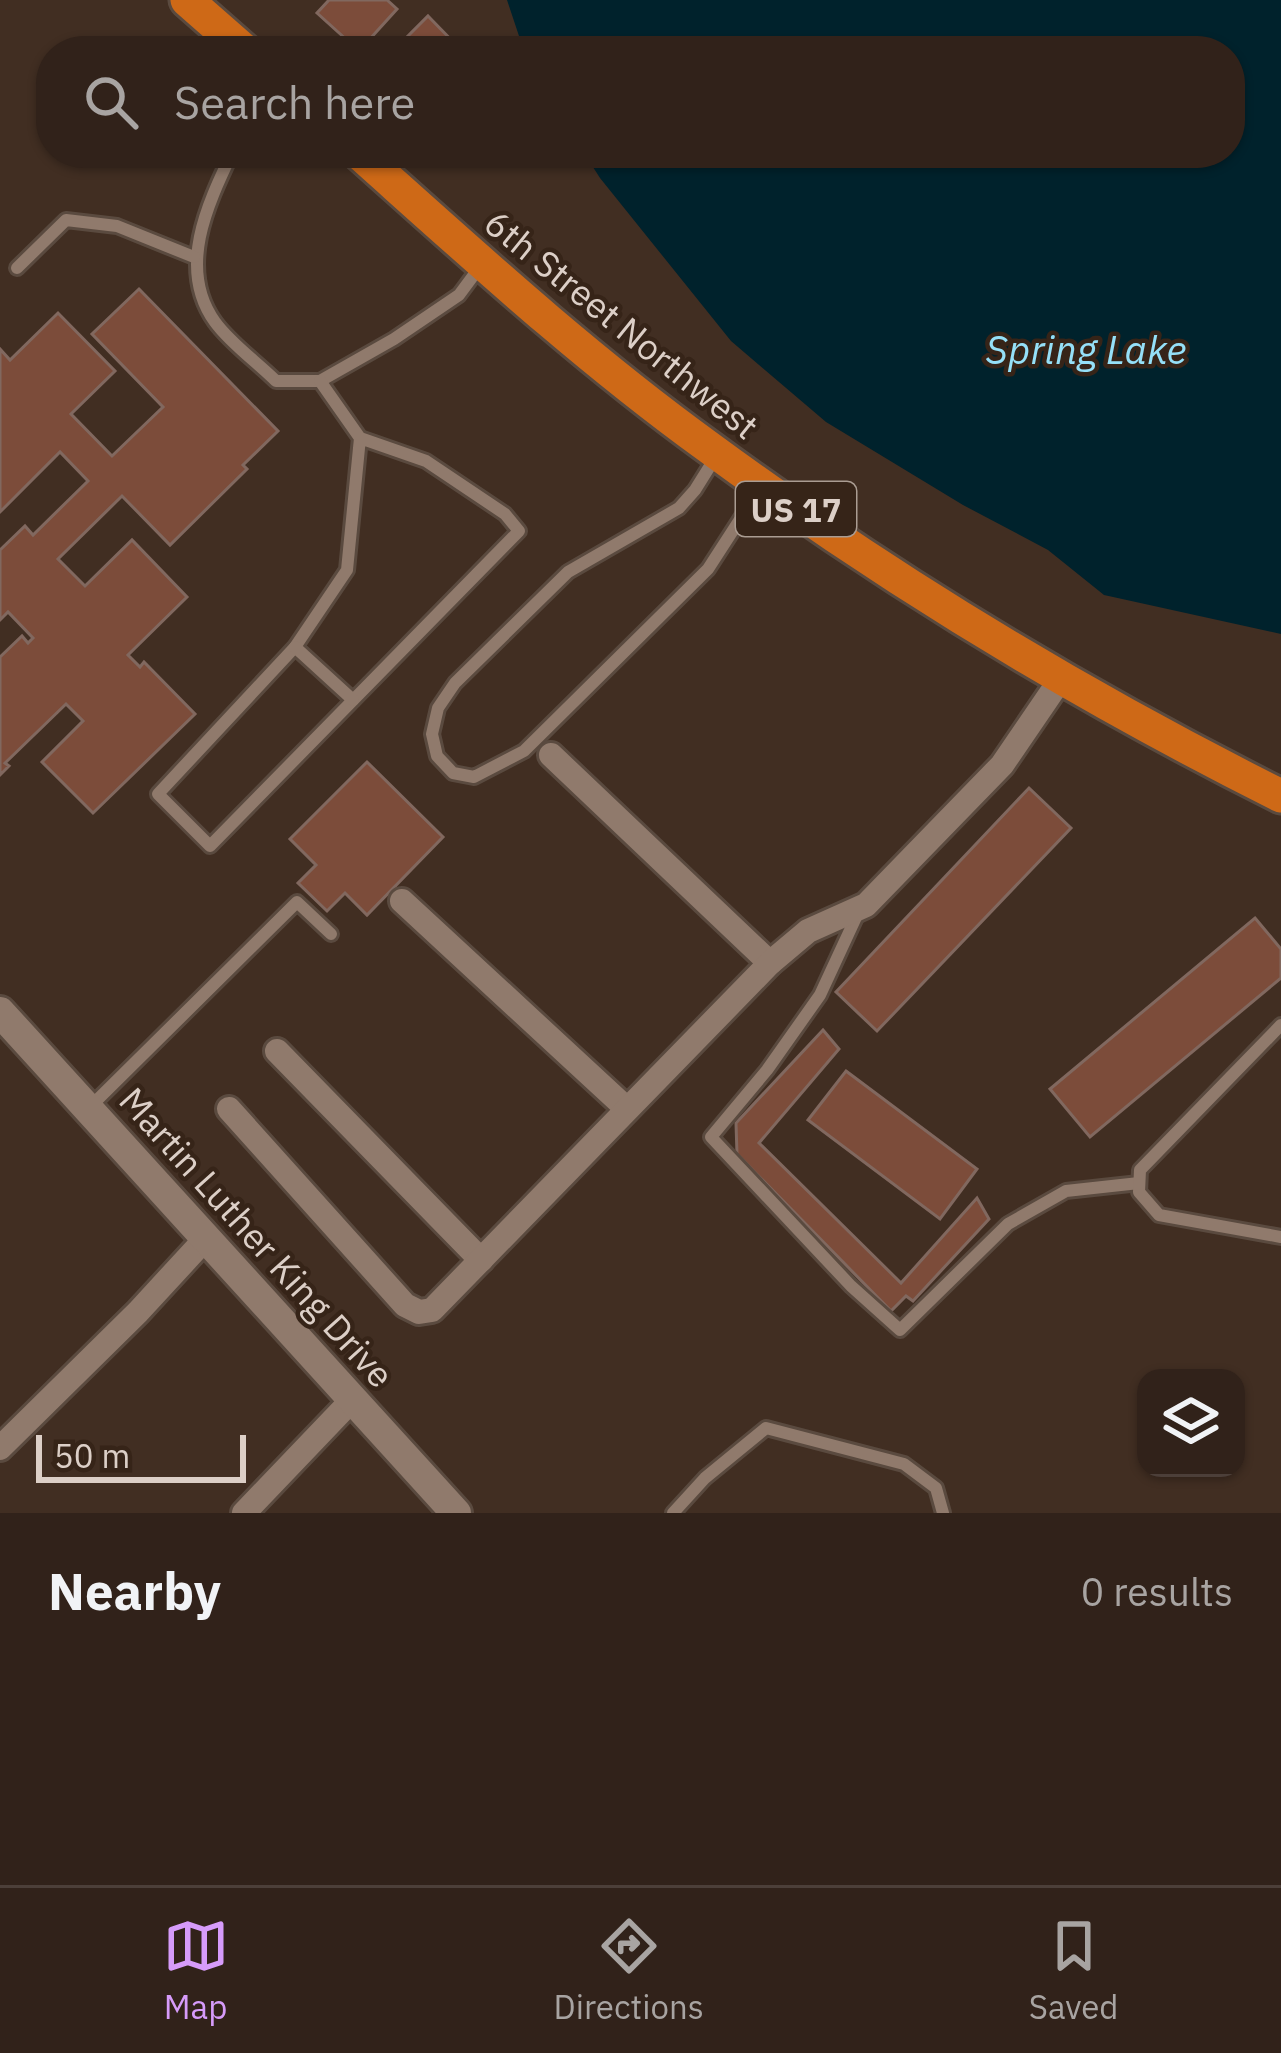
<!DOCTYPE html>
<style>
:root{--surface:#31221a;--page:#392a23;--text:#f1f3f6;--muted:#a8a4a2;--line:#4c3f39;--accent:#d69bfa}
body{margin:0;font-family:"IBM Plex Sans",sans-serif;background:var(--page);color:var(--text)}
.controls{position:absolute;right:36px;bottom:36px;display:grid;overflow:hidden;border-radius:24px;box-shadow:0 3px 9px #0004}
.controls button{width:108px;height:108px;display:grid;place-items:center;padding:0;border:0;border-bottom:3px solid var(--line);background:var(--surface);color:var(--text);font:60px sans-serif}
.scale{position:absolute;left:36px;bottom:30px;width:210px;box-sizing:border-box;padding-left:12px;border:6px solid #dccfc7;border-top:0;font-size:33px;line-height:42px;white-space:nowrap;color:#dccfc7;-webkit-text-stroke:9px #362418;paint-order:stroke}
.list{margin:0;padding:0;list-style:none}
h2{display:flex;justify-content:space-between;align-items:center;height:156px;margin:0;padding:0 48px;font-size:51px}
h2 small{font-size:39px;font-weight:400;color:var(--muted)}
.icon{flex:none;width:66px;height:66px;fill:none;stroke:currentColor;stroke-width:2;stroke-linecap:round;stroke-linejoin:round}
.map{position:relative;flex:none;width:1281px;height:1513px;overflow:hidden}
.search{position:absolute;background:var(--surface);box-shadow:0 3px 9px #0004;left:36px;right:36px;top:36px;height:132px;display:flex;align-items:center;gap:30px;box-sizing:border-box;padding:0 42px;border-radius:48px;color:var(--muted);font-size:45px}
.sheet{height:372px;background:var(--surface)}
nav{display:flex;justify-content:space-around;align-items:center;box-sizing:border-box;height:168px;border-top:3px solid var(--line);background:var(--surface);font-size:33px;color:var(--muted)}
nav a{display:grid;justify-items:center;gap:6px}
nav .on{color:var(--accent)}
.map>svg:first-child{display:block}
.water{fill:#00222c}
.building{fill:#7c4c3a;stroke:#81685f;stroke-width:3}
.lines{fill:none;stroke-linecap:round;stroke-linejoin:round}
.service-casing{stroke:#5a4a3f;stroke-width:18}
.minor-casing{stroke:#5a4a3f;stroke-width:30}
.tertiary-casing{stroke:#5a4a3f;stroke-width:36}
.trunk-casing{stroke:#5a4a3f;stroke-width:39}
.service{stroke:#907a6c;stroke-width:12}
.minor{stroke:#907a6c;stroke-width:24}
.tertiary{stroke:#907a6c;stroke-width:30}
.trunk{stroke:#ce6917;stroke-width:33}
.labels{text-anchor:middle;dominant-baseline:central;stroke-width:9;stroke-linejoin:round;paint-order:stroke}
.shield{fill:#362418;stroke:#aa9c92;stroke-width:3}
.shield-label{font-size:33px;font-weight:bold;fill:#dccfc7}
.street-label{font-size:36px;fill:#dccfc7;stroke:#362418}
.water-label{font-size:39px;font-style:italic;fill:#95e0f8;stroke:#362418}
</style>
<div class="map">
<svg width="1281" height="1513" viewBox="0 0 1281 1513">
<rect width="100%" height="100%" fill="#412e22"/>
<!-- water -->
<path class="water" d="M507,0H1281V634L1104,595L1048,550L963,505L826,422L731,341L600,178L584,153H1230V51H524Z"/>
<!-- building -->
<g class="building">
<path d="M329,0H387L397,9L359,51L317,13Z"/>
<path d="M428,16L462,51H393Z"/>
<path d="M139,289L278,431L243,465L247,469L170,545L122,496L58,559L85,586L132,540L187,597L128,655L140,667L144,662L195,714L93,813L42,762L83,721L66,704L5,763L9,766L0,775V657L22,636L28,643L33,638L8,612L0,620V550L25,526L33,535L88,481L60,452L0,512V349L10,360L58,313L115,371L71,414L112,456L163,407L92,334Z"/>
<path d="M367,762L443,837L367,915L345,893L327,911L298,883L316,865L290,839Z"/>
<path d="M1029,788L1071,828L877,1031L836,992Z"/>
<path d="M1255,918L1281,949V978L1090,1137L1050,1089Z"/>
<path d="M823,1030L839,1049L759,1143L901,1283L977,1198L989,1219L913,1301L906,1296L891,1311L737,1154L736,1123Z"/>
<path d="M846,1071L977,1169L940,1219L808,1120Z"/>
</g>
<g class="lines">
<defs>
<g id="service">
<path d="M232,153C207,205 177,269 215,322C231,344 257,362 276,381H320L394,339L459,295L482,264"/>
<path d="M17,268L66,220L117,226L194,257"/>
<path d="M320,381L360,438L426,461L505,514L519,531L210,846L158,794L295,647L347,570L360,438"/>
<path d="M715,458L695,490L679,508L568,572L455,683L438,708L432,734L437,756L453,773L474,777L524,751L708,569L761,487"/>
<path d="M295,647L353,700"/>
<path d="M858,913L820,995L767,1070L711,1137L851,1286L900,1330L1008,1224L1066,1191L1139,1183"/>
<path d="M1281,1025L1140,1170L1139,1192L1159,1215L1281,1237"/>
<path d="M89,1108L297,902L331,934"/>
<path d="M673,1513L705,1478L766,1428L904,1464L936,1488L943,1513"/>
</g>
<g id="minor">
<path d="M551,755L770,963"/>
<path d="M402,901L626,1108"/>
<path d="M277,1051L481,1260"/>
<path d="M229,1109L405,1305L419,1312L432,1310L770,963L808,931L866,905L1002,765L1060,680"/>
<path d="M0,1448L138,1312L207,1237"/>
<path d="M244,1513L352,1400"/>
</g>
<path id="tertiary" d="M0,1012L456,1513"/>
<g id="trunk">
<path d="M187,0L245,51"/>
<path d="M359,153C472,254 584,357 707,446C889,580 1079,695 1281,796"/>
</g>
</defs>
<!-- service casing -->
<use href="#service" class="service-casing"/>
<!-- minor casing -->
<use href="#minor" class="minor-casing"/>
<!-- tertiary casing -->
<use href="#tertiary" class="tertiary-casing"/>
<!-- trunk casing -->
<use href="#trunk" class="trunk-casing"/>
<!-- service -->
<use href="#service" class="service"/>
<!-- minor -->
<use href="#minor" class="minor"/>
<!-- tertiary -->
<use href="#tertiary" class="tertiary"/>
<!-- trunk -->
<use href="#trunk" class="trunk"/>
</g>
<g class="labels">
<!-- shield labels -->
<rect class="shield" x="736" y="482" width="120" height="54" rx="9"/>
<g class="shield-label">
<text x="796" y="509">US 17</text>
</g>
<!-- street labels -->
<g class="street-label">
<text transform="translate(622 324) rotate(39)">6th Street Northwest</text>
<text transform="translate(257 1237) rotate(48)">Martin Luther King Drive</text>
</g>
<!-- water labels -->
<g class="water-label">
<text x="1086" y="349">Spring Lake</text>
</g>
</g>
</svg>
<div class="controls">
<button><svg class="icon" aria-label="layers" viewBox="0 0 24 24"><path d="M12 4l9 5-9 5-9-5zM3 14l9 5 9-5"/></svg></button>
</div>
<div class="scale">50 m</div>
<div class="search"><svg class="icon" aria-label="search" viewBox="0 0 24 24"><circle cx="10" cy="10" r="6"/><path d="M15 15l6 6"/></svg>Search here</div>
</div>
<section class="sheet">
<h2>Nearby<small>0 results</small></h2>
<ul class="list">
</ul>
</section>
<nav>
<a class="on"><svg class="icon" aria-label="map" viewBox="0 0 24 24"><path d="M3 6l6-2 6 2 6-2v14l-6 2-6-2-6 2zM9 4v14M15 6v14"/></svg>Map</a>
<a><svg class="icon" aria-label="directions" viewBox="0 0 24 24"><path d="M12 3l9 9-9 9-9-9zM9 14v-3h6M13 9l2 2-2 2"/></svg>Directions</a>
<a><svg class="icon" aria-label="saved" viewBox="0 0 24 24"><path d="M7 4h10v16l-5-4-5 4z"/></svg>Saved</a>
</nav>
